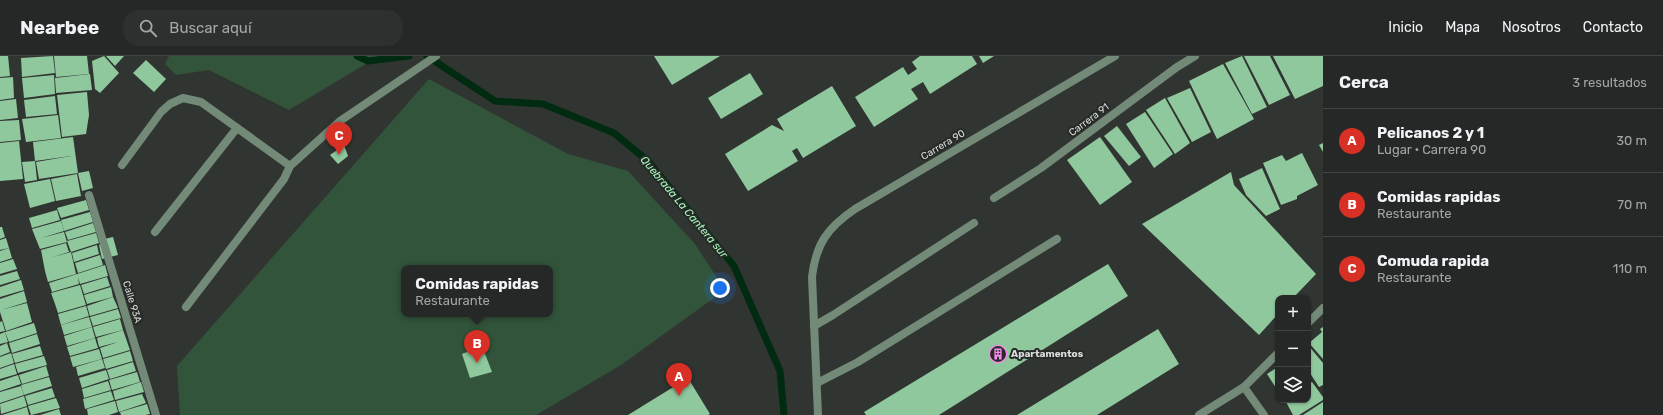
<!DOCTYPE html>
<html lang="es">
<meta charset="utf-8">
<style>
:root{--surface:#252826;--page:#2d302e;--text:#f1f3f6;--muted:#a3a6a7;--line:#424443;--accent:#d93025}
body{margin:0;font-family:Rubik,sans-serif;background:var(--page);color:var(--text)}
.controls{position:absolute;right:12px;bottom:12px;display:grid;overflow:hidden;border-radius:8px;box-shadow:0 1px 3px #0004}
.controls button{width:36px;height:36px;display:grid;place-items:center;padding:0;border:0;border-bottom:1px solid var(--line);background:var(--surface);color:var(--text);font:20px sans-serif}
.you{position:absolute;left:720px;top:232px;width:14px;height:14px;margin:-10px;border:3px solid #fff;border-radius:50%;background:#1a73e8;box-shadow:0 0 0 6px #1a73e833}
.badge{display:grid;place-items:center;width:26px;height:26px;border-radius:50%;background:var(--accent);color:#fff;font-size:13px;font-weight:700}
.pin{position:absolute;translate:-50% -33px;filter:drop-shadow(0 1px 2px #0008)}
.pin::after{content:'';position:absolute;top:21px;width:14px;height:12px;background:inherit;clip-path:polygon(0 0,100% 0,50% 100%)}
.popup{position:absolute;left:401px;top:209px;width:152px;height:52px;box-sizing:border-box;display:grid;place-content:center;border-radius:8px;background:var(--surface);filter:drop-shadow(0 1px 3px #0005);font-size:13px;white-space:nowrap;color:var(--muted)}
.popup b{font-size:15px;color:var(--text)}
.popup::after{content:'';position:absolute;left:50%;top:100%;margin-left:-8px;border:8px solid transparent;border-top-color:var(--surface)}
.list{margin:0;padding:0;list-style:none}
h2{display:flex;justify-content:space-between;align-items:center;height:52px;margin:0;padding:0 16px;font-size:17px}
h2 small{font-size:13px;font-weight:400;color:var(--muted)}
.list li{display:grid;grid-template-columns:26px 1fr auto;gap:12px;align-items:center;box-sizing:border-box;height:64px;padding:0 16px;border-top:1px solid var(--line)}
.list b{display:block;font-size:15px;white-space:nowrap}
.list p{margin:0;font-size:13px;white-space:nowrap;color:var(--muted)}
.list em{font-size:13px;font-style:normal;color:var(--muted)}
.icon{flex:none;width:22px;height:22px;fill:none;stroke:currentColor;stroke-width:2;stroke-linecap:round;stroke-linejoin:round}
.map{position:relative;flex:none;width:1323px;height:359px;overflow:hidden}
header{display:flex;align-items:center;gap:24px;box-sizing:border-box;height:56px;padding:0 20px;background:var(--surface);border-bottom:1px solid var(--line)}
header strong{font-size:19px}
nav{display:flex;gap:22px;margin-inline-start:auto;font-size:14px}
.search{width:280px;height:36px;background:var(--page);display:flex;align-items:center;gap:10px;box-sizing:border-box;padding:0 14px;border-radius:16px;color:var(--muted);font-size:15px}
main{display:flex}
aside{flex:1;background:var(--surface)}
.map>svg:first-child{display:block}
.green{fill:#32543b;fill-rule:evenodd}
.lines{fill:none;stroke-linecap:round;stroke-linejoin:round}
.stream{stroke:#002b11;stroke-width:7}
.building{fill:#90c89e}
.service{stroke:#738a78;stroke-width:8}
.minor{stroke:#738a78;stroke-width:8}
.labels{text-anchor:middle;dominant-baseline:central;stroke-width:4;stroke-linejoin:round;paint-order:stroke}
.street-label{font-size:10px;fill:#dbdedc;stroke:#272b28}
.poi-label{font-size:10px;font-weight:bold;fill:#dbdedc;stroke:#272b28;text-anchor:start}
.water-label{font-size:11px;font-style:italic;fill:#a5f5b9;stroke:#272b28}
</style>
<header>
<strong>Nearbee</strong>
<div class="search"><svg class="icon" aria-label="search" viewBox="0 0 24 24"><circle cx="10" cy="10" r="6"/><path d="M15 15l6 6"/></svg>Buscar aquí</div>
<nav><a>Inicio</a><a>Mapa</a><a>Nosotros</a><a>Contacto</a></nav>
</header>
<main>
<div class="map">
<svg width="1323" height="359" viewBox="0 0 1323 359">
<rect width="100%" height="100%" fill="#313532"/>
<!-- green -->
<g class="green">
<path d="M169,0H379L289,54L209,14L176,19L165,8Z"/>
<path d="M429,23L568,98L628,115L695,188L725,234L621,309L536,359H180L177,310ZM404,212H550V258H404Z"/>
</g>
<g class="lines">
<!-- stream -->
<g class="stream">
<path d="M357,0L368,5L409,0"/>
<path d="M427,0L495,45L543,48L614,77L648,105L734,210L780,315L784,359"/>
</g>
</g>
<!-- building -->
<g class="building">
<path d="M0,0H8L10,20L0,21Z"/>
<path d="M53,0L55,17L22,21L21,2Z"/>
<path d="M54,0H87L89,18L56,21Z"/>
<path d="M104,0L119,17L100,37L95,33L92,5Z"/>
<path d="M106,0H124L115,10Z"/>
<path d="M654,0H720L672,29Z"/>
<path d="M920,0H972L977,8L930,38L923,26L911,33L918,43L874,71L855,41L903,11L908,19L917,13L912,6Z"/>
<path d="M979,0H994L983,7Z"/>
<path d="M1242,0L1267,51L1252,58L1225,7Z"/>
<path d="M1244,0H1270L1290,39L1269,49Z"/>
<path d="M1273,0H1323V30L1295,43Z"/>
<path d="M146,4L166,23L154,36L133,17Z"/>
<path d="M1223,8L1254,63L1217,83L1189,25Z"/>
<path d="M750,17L763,38L721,63L708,42Z"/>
<path d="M90,18L92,34L56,37L55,22Z"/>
<path d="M54,19L55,38L24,42L22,22Z"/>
<path d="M13,21L14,42L0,44V22Z"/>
<path d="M832,30L856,70L803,102L797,92L792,95L798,105L748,135L725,98L772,69L784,75L777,63Z"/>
<path d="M1190,32L1211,76L1192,86L1167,42Z"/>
<path d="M87,36L89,59L86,78L62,81L57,39Z"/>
<path d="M55,40L57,58L26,61L24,44Z"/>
<path d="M1165,42L1190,87L1175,98L1146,54Z"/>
<path d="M16,43L18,62L0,64V45Z"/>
<path d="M1145,56L1173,98L1154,112L1126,68Z"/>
<path d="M58,59L61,82L26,86L22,63Z"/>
<path d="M19,64L21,84L0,86V65Z"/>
<path d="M1117,70L1141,101L1129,110L1104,80Z"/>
<path d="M73,81L78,117L39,123L36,106L71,100L35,105L33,86Z"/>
<path d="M1100,81L1132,126L1100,149L1067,104Z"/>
<path d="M19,85L23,123L0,125V87Z"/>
<path d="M1323,87V96L1319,89Z"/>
<path d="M344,89L348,100L338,108L330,99Z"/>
<path d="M1302,97L1318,129L1297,140V143L1281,149L1263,107L1282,99L1286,105Z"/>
<path d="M35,105L37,124L25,126L22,106Z"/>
<path d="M1262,112L1280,153L1266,160L1246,139L1239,123Z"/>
<path d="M89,115L93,132L82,135L78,117Z"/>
<path d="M1231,116L1234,129L1316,218L1293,242H1278V258L1259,279L1142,168Z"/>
<path d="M77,118L81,140L56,145L51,123Z"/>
<path d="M50,123L55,145L30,152L24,128Z"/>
<path d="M86,144L89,154L61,162L57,152Z"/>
<path d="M57,154L60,164L32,172L29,162Z"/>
<path d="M90,156L93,166L64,175L61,164Z"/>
<path d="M61,165L64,175L41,182L64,176L67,186L40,193L32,173Z"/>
<path d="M93,167L96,176L68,184L65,176Z"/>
<path d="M0,171H2L5,181L0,183Z"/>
<path d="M96,177L99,187L71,196L67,185Z"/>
<path d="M113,181L118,199L102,203L99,189L101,188L100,184Z"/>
<path d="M6,182L9,192L0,194V184Z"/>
<path d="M66,187L69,196L50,202L71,196L76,218L48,226L45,215L58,212L45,215L41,194Z"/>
<path d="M97,189L99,198L74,206L72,197Z"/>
<path d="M9,192L12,202L0,206V195Z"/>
<path d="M100,199L103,209L78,217L75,207Z"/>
<path d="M13,203L17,213L0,218V207Z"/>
<path d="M1108,208L1128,240L939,359H866L864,356Z"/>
<path d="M105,209L108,220L80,228L78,221L79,228L52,236L49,227Z"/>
<path d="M17,215L20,223L0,229V220Z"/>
<path d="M107,221L110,230L84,238L81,229Z"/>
<path d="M21,224L24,234L0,241V231Z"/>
<path d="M80,229L86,249L58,257L55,248L77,241L55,248L51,237Z"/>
<path d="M111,231L113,241L87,248L84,239Z"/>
<path d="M24,235L27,246L1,254L27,247L32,266L6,275L0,256V243Z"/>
<path d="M113,241L118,252L90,260L87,250Z"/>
<path d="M86,250L89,260L61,269L58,258Z"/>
<path d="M118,253L121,262L93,270L90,261Z"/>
<path d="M89,261L92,271L64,279L61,269Z"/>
<path d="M120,263L123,274L96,281L93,271Z"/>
<path d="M2,265L5,275L0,276V266Z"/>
<path d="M34,267L37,277L9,286L5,276Z"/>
<path d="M92,271L95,282L67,290L64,280Z"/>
<path d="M1323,271V303L1309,287L1322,276L1320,273Z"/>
<path d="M1158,273L1179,308L1097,359H1017Z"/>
<path d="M123,274L130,294L103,302L100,292L118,286L99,291L97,282Z"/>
<path d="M5,276L8,286L0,288V278Z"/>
<path d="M37,278L40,288L12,297L9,287Z"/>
<path d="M95,282L98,292L70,300L67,291Z"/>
<path d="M7,287L10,296L0,300V290Z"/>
<path d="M1308,289L1323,307V329L1319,331L1308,314Z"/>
<path d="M40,290L43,299L15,307L12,298Z"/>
<path d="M482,290L492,316L470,322L462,298Z"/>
<path d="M99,293L102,303L73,311L70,301Z"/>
<path d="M130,295L133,305L106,313L103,303Z"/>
<path d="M11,297L14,307L0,312V301Z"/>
<path d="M44,300L47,309L18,317L15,308Z"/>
<path d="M102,303L105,312L78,320L76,311Z"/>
<path d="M133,306L136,315L110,323L107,314Z"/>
<path d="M14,308L17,318L0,323V313Z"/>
<path d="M46,310L49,320L22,328L19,319Z"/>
<path d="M1278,311V335L1267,318Z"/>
<path d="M106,314L109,323L82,332L79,322Z"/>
<path d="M137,316L140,326L112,334L109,324Z"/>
<path d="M18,319L21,328L0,335V325Z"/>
<path d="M49,321L52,330L24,339L21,329Z"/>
<path d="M688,322L710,358L708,359H628Z"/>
<path d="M108,325L111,334L84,342L82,333Z"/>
<path d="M141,326L144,336L115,344L113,335Z"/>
<path d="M1312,326L1323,341V344L1299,359H1293L1285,344H1308V328Z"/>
<path d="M21,330L24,339L0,347V336Z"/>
<path d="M52,332L55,341L28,349L25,340Z"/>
<path d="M111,335L114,344L85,353L83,343Z"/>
<path d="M142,338L146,347L119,356L116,345Z"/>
<path d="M24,340L27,350L1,358L0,348Z"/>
<path d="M56,342L60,352L31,359L28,350Z"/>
<path d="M115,345L118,356L109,359H88L87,353Z"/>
<path d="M1323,346V359H1303Z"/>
<path d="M147,348L150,358L145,359H121L120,356Z"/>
<path d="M27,351L29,359H2Z"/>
<path d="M59,353L61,359H40Z"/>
</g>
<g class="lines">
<!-- service -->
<g class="service">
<path d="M122,109L161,56L170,48L183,42L201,46L290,110"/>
<path d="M155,176L237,72"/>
<path d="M186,251L284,123L290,110L340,65L436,0"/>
<path d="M814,270L833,259L974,167"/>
<path d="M817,327L858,306L1057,183"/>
</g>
<!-- minor -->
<g class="minor">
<path d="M89,139L156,359"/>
<path d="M994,142L1041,112L1177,11L1195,0"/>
<path d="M1308,267L1323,252"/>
<path d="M1244,331L1264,359"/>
<path d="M818,359L812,221C816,188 827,172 855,153L1115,0"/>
<path d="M1199,359L1244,331L1278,297"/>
</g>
</g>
<!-- icons -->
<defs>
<symbol id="building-ring" viewBox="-11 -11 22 22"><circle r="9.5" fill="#272b28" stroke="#f888ea" stroke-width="1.5"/><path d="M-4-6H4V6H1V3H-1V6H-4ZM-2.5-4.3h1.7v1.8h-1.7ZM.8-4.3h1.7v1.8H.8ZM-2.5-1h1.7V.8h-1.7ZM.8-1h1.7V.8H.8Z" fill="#f888ea"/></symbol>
</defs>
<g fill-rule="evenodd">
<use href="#building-ring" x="988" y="288" width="20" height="20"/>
</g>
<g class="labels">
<!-- street labels -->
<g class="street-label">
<text transform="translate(1089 64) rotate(-37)">Carrera 91</text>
<text transform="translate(943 89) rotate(-31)">Carrera 90</text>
<text transform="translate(132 246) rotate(73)">Calle 93A</text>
</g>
<!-- poi labels -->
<g class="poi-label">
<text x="1011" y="298">Apartamentos</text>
</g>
<!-- water labels -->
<g class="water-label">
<text transform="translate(684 151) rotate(50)">Quebrada La Cantera sur</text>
</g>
</g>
</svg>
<div class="controls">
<button>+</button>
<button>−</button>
<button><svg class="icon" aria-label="layers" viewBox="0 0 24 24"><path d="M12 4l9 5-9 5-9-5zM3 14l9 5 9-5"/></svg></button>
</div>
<div class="you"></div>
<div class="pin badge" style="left:679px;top:340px">A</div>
<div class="pin badge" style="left:477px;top:307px">B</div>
<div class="popup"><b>Comidas rapidas</b>Restaurante</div>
<div class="pin badge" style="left:339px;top:99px">C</div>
</div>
<aside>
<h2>Cerca<small>3 resultados</small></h2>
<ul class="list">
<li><span class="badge">A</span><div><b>Pelicanos 2 y 1</b><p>Lugar · Carrera 90</p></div><em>30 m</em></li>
<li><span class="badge">B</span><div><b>Comidas rapidas</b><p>Restaurante</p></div><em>70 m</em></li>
<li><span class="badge">C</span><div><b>Comuda rapida</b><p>Restaurante</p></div><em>110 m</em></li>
</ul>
</aside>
</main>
